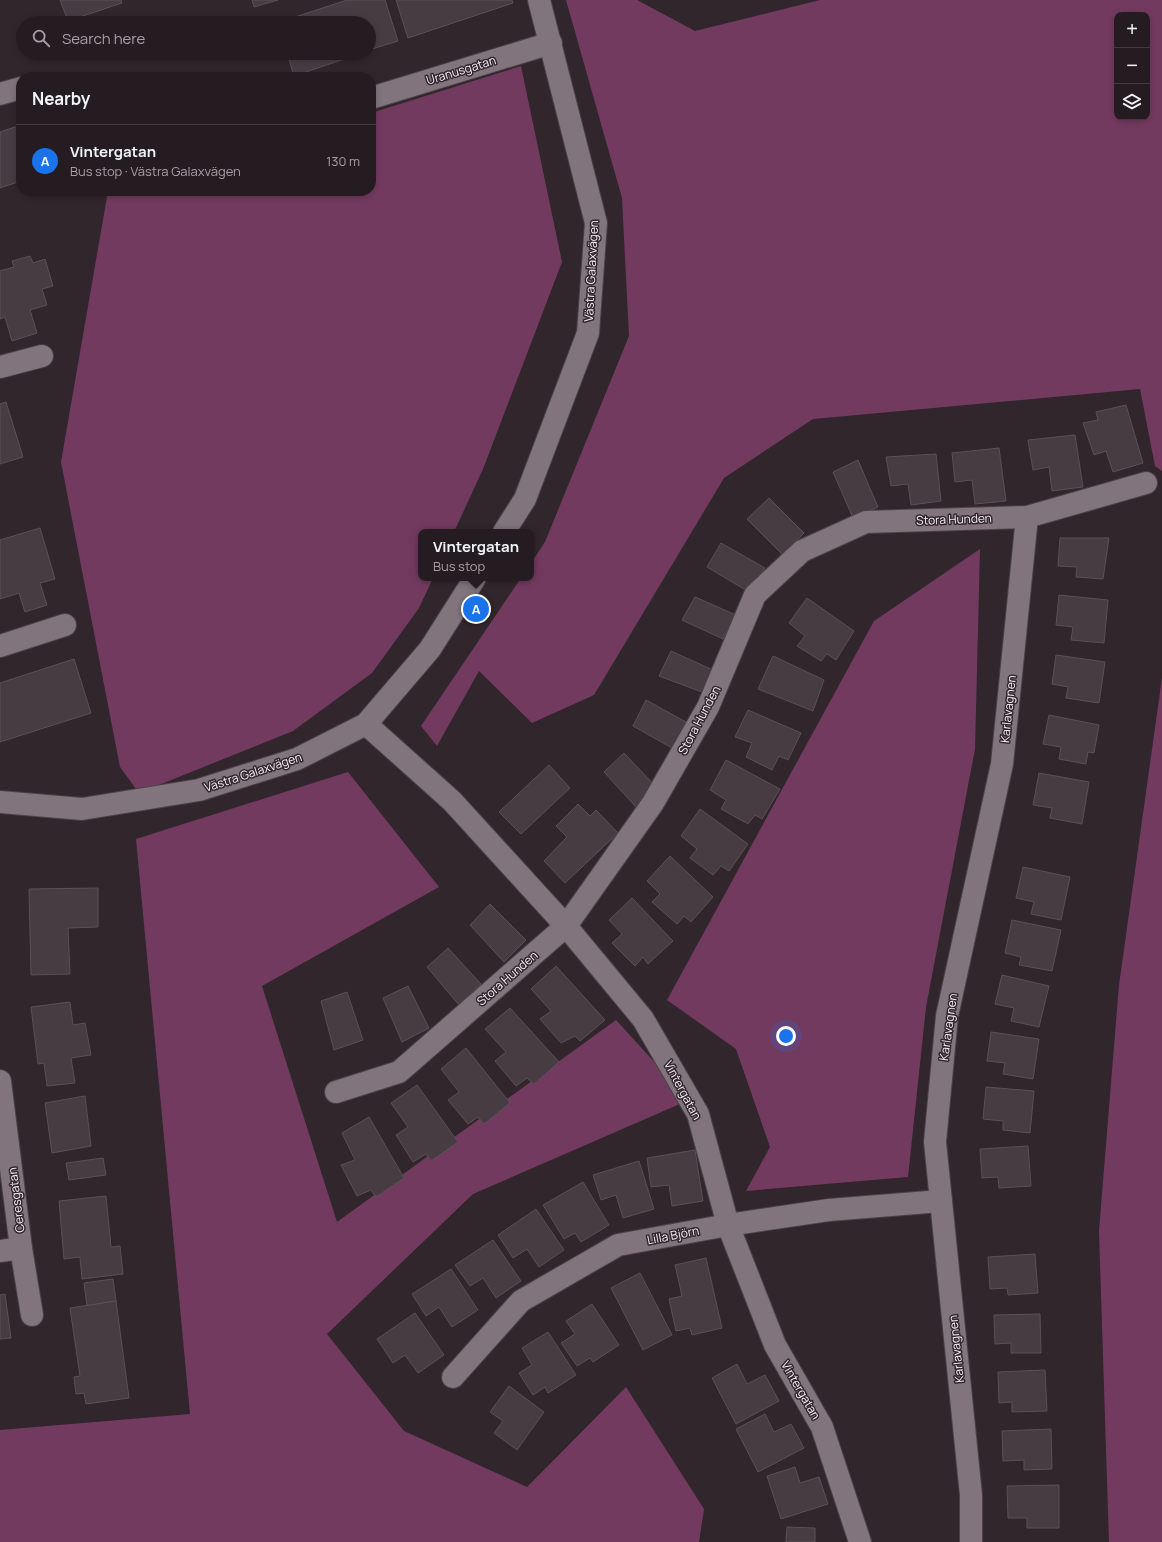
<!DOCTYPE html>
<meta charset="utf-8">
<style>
:root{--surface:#251c21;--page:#2d252a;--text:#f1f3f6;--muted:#a3a1a5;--line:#423a3f;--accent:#1a73e8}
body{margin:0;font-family:Manrope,sans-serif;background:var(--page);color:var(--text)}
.controls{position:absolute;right:12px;top:12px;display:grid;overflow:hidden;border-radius:8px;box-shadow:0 2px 6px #0003}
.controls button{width:36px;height:36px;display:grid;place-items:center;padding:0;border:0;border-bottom:1px solid var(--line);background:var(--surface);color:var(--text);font:20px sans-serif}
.you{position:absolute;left:786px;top:1036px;width:14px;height:14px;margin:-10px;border:3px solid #fff;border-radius:50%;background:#1a73e8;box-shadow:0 0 0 6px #1a73e833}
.badge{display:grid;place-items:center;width:26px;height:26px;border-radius:50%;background:var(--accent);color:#fff;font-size:13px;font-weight:700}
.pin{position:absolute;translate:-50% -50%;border:2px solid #fff;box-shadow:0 1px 4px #0006}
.popup{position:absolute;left:418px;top:529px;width:116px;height:52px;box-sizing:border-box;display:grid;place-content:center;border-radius:8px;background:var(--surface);filter:drop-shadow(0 1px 3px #0005);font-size:13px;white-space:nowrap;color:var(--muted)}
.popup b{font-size:15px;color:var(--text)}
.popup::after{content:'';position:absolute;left:50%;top:100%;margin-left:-8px;border:8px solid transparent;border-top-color:var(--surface)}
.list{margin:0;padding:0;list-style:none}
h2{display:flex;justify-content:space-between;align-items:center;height:52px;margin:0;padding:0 16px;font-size:17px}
h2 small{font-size:13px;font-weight:400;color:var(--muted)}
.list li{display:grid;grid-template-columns:26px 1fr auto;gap:12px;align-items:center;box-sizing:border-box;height:72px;padding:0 16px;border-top:1px solid var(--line)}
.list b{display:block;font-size:15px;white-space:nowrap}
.list p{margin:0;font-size:13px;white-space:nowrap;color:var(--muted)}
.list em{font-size:13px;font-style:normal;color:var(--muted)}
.icon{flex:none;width:22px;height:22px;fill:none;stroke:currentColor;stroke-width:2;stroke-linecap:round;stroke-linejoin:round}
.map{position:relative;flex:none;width:1162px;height:1542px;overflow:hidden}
.search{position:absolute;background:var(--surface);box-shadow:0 2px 6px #0003;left:16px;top:16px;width:360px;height:44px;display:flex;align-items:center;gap:10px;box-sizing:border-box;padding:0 14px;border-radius:22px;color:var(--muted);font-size:15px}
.panel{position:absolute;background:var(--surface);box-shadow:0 2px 6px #0003;left:16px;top:72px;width:360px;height:124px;border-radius:16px}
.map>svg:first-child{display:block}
.green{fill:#733a60;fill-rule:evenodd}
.building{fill:#483c43;stroke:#5c5057}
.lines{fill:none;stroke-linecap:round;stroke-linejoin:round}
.minor-casing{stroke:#4a4146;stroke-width:24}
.minor{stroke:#81747c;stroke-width:22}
.labels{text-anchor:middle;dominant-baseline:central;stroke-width:3;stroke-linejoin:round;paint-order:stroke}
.street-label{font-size:12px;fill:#f9f1f6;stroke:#31262c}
</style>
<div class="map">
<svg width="1162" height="1542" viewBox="0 0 1162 1542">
<rect width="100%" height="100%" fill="#31262c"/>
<!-- green -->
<g class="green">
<path d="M566,0H637L695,31L820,0H1162V471L1155,466L1140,389L813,419L724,478L594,695L532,723L479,671L437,746L421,726L521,578H531V563L545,542L629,336L622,198ZM1117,15H1147V117H1117Z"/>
<path d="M521,66L562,262L483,469L454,532H421V578H433L419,608L372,673L293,731L139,793L120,767L61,462L108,191H371V113Z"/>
<path d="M980,549L975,749L926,1007L908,1177L746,1191L770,1147L736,1049L667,1000L874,621Z"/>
<path d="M1162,678V1542H1109L1099,1231L1119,985Z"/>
<path d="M348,772L439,887L262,986L337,1222L616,1020L689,1100L473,1194L327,1334L404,1431L527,1487L626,1387L704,1509L699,1542H0V1430L190,1414L136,839Z"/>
</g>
<!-- building -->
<g class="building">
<path d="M60,0H121L122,3L68,21Z"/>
<path d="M252,0H278L254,7Z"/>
<path d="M347,0H385L398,41L369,50V23H277Z"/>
<path d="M396,0H512L513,3L408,38Z"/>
<path d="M287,53H362L294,76Z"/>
<path d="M21,125V181L0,188V132Z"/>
<path d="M30,256L33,263L45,259L53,286L42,289L47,305L30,310L37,333L12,341L5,317L0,319V271L14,267L12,261Z"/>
<path d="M6,402L23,457L0,464V404Z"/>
<path d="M1126,405L1143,463L1113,472L1106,451L1094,455L1083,423L1098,420L1096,412Z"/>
<path d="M1075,435L1083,487L1052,491L1049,467L1033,470L1028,440Z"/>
<path d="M999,448L1006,501L975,504L972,480L955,482L952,453Z"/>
<path d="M936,454L941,501L911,505L908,484L891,486L886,457Z"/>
<path d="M858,460L878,507L853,518L833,472Z"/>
<path d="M769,498L804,533L783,555L747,519Z"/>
<path d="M40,528L55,579L40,583L47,605L25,612L19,593L0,599V540Z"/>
<path d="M1060,538H1109L1103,579L1076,577L1077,567L1058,566Z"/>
<path d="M721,543L765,568L749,592L707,567Z"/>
<path d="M1059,595L1108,600L1104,643L1071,640L1073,627L1056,625Z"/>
<path d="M695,597L736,615L723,639L682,620Z"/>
<path d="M807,598L854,631L836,660L827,654L821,661L797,646L805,636L789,623Z"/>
<path d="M671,651L713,670L702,692L659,676Z"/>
<path d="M1056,655L1105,662L1099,703L1066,698L1068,687L1052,684Z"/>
<path d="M773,656L824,680L813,711L758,689Z"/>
<path d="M74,659L91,713L0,742V683Z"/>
<path d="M646,700L686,722L672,748L633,726Z"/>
<path d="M748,710L801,733L788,760L779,756L772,770L746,757L752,743L735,737Z"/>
<path d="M1049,715L1099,725L1094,753L1088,752L1086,764L1059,759L1061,747L1043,744Z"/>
<path d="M624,753L656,787L636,807L604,772Z"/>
<path d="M726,760L780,789L762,819L755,815L748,824L721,809L726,800L710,790Z"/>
<path d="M549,765L570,788L521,834L499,812Z"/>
<path d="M1039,773L1089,782L1082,824L1050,818L1052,808L1033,805Z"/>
<path d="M578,804L590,816L596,810L618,833L565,883L544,861L567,837L556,826Z"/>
<path d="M700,809L748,844L729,871L721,866L713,875L690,858L697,849L681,836Z"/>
<path d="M670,856L713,897L691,922L684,916L677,924L652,902L660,894L647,881Z"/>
<path d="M1023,867L1070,877L1061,920L1031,914L1034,902L1016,898Z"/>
<path d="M98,888V927L68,928L70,974L31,975L29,889Z"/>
<path d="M632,898L673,941L648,964L643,957L635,966L612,943L622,934L609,920Z"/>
<path d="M490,904L526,940L504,962L470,925Z"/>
<path d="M1012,920L1061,930L1052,971L1019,965L1021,957L1005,953Z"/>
<path d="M448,948L481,984L459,1005L427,967Z"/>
<path d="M556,966L605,1020L580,1041L575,1036L561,1043L540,1019L551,1011L531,989Z"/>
<path d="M1002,975L1049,986L1039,1027L1011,1021L1014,1008L995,1004Z"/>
<path d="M408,986L429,1028L402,1042L383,998Z"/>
<path d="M347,992L363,1040L334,1050L321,1001Z"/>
<path d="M70,1002L73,1025L85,1023L91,1055L71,1058L75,1083L47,1086L44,1063L38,1064L31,1007Z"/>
<path d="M510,1008L559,1062L534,1084L527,1078L516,1086L495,1061L506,1052L485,1029Z"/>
<path d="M991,1032L1039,1039L1033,1079L1003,1074L1005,1063L987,1061Z"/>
<path d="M466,1048L510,1103L484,1124L478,1117L468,1124L448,1100L459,1092L441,1069Z"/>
<path d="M417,1085L458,1142L431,1161L426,1154L413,1162L396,1135L408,1127L391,1103Z"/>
<path d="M986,1087L1034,1091L1030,1133L1003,1130V1121L983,1119Z"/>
<path d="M85,1096L91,1146L52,1153L45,1103Z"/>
<path d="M369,1117L404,1178L376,1197L371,1190L357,1196L341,1165L355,1160L342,1133Z"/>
<path d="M1028,1146L1031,1186L999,1188L998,1177L982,1178L980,1149Z"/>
<path d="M695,1150L703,1201L672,1206L669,1185L651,1187L647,1158Z"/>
<path d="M103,1158L106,1175L69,1180L66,1163Z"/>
<path d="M639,1161L654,1209L623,1218L616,1195L601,1200L593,1175Z"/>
<path d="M583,1182L609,1225L581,1242L575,1233L564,1239L543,1205Z"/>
<path d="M106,1196L111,1247L120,1246L123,1274L82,1279L80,1257L64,1259L59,1201Z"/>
<path d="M536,1209L564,1250L539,1267L527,1249L513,1258L498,1235Z"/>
<path d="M493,1240L521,1281L496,1298L483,1278L470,1286L455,1265Z"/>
<path d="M1035,1254L1038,1293L1008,1295L1007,1288L990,1289L988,1257Z"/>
<path d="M706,1258L722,1328L692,1335L690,1328L676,1331L669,1299L682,1296L675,1265Z"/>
<path d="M451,1269L478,1310L452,1327L439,1307L426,1316L412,1294Z"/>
<path d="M640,1273L672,1335L643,1350L611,1288Z"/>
<path d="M113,1279L116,1301L87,1306L84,1283Z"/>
<path d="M5,1294L11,1338L0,1339V1295Z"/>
<path d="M116,1301L129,1398L86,1404L84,1393L76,1394L74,1377L80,1376L70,1308Z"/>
<path d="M592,1304L619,1345L593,1362L590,1358L577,1366L561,1343L575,1334L566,1321Z"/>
<path d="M415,1313L444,1355L418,1373L405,1355L393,1363L377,1339Z"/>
<path d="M1040,1314L1041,1353H1011V1343L995,1344L994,1315Z"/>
<path d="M548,1332L576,1375L548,1393L545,1387L533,1395L519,1373L532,1365L522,1348Z"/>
<path d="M737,1364L747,1384L765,1375L779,1401L736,1424L712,1378Z"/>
<path d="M1045,1370L1047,1411L1012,1412V1402L999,1403L998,1372Z"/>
<path d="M509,1386L544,1412L517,1450L494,1433L503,1421L490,1412Z"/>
<path d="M765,1414L774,1432L791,1424L804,1448L758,1472L736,1429Z"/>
<path d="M1051,1429L1052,1469L1024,1470V1460L1003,1461L1002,1431Z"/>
<path d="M795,1467L800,1483L819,1477L828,1504L781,1519L767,1476Z"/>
<path d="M1059,1485V1528H1027V1518H1008L1007,1486Z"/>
<path d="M787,1527L815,1528V1542H786Z"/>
</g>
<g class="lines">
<defs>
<g id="minor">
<path d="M0,94L21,88"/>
<path d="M371,98L551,43"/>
<path d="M0,367L42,356"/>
<path d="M504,532L525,499L588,333L596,223L539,0"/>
<path d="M0,646L65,625"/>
<path d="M366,724L452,801L566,926L643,1019L698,1114L728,1225L775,1345L822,1427L860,1542"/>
<path d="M0,802L82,809L199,790L297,759L366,724L430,649L475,578"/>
<path d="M0,1081L21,1248L32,1315"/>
<path d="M336,1092L399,1072L566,926L653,803L708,707L755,595L802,551L866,522L1027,517L1146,483"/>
<path d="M0,1251L21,1248"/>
<path d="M453,1377L521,1301L618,1245L728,1225L829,1210L941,1201"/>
<path d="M971,1542V1495L935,1142L947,1016L1002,764L1027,517"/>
</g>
</defs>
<!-- minor casing -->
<use href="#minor" class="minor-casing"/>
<!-- minor -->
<use href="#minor" class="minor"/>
</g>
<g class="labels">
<!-- street labels -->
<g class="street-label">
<text transform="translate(461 70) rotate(-17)">Uranusgatan</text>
<text transform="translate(591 271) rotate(-87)">Västra Galaxvägen</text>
<text transform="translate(954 519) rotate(-2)">Stora Hunden</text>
<text transform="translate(1008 709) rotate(-84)">Karlavagnen</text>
<text transform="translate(699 720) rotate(-62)">Stora Hunden</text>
<text transform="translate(253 772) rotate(-18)">Västra Galaxvägen</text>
<text transform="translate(507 978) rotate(-41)">Stora Hunden</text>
<text transform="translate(948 1027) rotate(-82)">Karlavagnen</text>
<text transform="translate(683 1090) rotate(62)">Vintergatan</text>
<text transform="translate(16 1200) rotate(-97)">Ceresgatan</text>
<text transform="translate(673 1235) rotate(-11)">Lilla Björn</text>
<text transform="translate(956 1349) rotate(-96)">Karlavagnen</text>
<text transform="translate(801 1390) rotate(60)">Vintergatan</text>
</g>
</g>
</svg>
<div class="controls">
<button>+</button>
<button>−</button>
<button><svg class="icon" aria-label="layers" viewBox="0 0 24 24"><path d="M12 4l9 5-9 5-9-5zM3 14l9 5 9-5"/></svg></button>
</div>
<div class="you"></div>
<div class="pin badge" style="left:476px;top:609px">A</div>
<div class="popup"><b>Vintergatan</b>Bus stop</div>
<div class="search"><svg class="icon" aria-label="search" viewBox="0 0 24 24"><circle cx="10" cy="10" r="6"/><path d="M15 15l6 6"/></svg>Search here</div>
<section class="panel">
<h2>Nearby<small></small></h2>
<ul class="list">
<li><span class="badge">A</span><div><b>Vintergatan</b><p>Bus stop · Västra Galaxvägen</p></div><em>130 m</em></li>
</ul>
</section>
</div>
